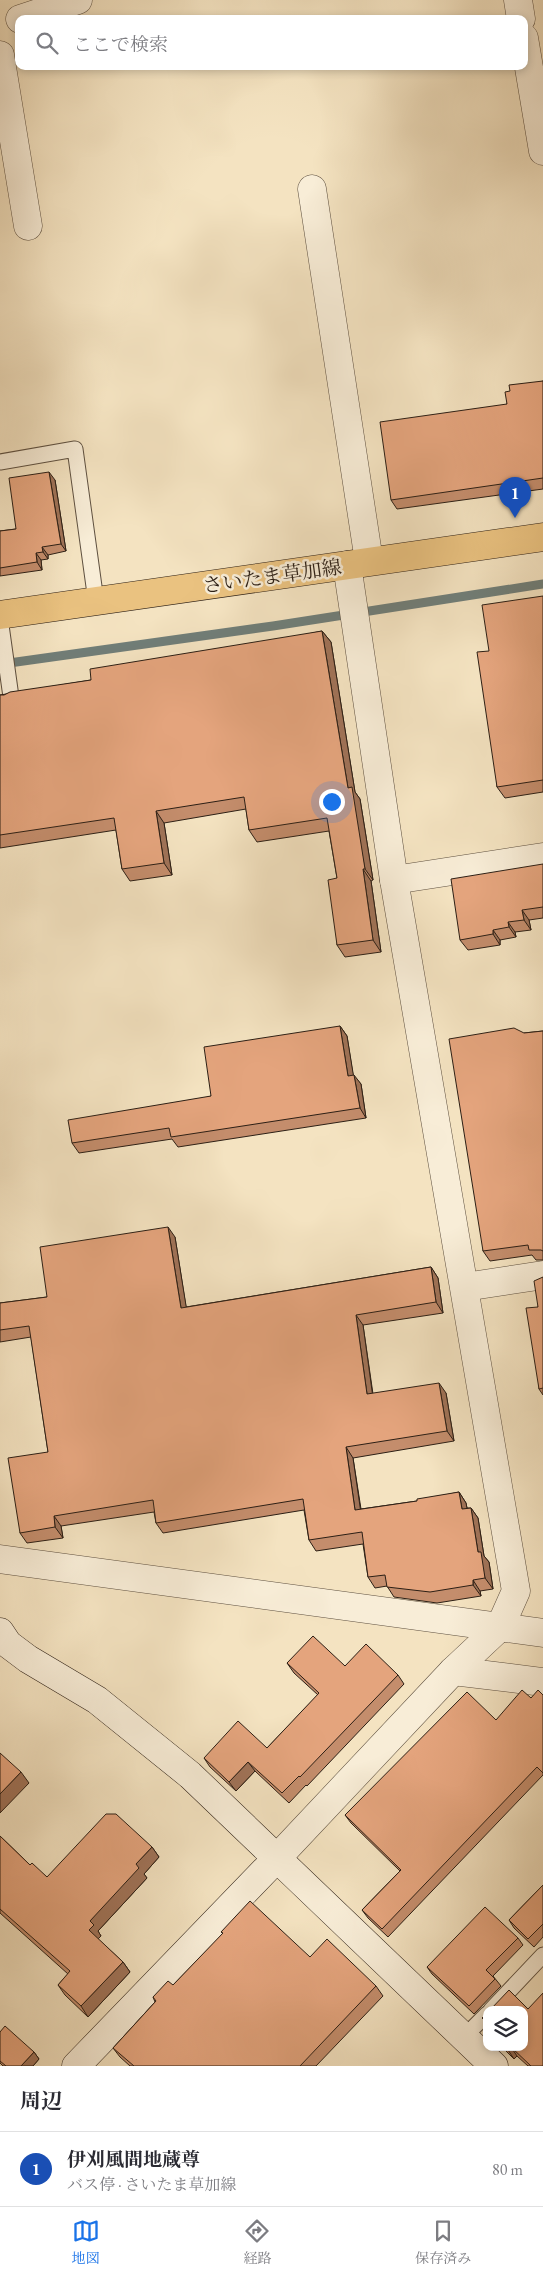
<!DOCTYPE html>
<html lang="ja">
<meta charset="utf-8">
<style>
:root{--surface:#fff;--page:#f7f7f7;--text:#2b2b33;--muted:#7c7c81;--line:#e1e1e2;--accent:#1a73e8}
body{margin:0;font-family:"EB Garamond","Noto Serif JP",serif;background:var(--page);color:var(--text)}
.controls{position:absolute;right:15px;bottom:15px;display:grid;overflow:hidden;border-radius:10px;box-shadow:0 2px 8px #0003}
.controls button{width:45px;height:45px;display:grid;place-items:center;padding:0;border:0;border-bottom:1px solid var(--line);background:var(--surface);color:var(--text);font:25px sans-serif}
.you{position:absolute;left:331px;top:801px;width:18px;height:18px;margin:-12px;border:4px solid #fff;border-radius:50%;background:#1a73e8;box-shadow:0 0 0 8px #1a73e833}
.badge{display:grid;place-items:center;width:32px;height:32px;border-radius:50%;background:var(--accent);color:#fff;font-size:16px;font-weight:700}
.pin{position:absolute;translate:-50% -41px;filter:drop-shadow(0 1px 2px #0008)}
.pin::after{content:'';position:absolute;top:26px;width:18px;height:15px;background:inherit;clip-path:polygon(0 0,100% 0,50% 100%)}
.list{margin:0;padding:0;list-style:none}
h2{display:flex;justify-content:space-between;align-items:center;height:65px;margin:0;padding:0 20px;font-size:21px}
h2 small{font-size:16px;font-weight:400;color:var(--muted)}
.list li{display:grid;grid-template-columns:32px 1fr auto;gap:15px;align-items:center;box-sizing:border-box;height:75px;padding:0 20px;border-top:1px solid var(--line)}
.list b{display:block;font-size:19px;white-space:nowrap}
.list p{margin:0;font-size:16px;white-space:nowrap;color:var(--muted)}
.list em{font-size:16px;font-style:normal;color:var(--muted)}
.icon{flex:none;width:28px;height:28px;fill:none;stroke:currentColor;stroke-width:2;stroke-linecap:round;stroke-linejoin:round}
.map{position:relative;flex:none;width:543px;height:2066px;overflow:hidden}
.search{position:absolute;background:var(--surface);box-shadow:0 2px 8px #0003;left:15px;right:15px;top:15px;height:55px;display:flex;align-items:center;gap:12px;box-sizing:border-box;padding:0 18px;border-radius:10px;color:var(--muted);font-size:19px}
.sheet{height:140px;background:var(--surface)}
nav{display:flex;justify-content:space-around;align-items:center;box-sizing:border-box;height:70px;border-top:1px solid var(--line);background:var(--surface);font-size:14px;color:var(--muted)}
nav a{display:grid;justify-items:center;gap:2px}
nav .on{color:var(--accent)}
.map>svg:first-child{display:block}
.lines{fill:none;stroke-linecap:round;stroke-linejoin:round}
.stream{stroke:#707e79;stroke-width:9}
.lane-casing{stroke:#5e5040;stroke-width:17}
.street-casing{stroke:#5e5040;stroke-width:29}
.secondary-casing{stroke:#2c1f15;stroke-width:29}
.primary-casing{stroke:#2c1f15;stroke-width:29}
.lane{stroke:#f8edd7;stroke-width:15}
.street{stroke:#f8edd7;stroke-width:28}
.secondary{stroke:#f8edd7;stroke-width:28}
.primary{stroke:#eac280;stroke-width:28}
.wall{fill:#c48d6c;stroke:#2c1f15}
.shaded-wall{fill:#a07358;stroke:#2c1f15}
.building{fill:#e4a47d;stroke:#2c1f15}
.labels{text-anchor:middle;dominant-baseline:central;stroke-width:5;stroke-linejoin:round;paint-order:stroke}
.street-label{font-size:20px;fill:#2c1f15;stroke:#f8edd7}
</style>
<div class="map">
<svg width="543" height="2066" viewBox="0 0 543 2066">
<rect width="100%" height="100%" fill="#f4e3c1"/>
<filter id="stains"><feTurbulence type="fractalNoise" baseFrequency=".004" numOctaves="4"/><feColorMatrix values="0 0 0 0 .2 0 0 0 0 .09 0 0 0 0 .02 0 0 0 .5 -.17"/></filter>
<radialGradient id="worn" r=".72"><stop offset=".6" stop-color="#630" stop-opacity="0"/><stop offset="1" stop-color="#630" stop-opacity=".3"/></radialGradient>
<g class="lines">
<!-- stream -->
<path class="stream" d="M2,664L273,626L543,584"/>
<defs>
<g id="lane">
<path d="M0,462L75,449L96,601"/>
<path d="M0,618L11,697"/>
<path d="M491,2010L543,1955"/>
<path d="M464,2037L487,2014"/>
</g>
<g id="street">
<path d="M518,0L521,19"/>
<path d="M20,19L78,0"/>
<path d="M524,38L543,151"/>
<path d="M0,55L28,226"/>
<path d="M312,189L369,561"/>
<path d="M394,880L543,857"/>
<path d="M465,1287L543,1275"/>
<path d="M0,1559L543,1633"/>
<path d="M453,1671L543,1682"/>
<path d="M277,1858L453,1671L500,1627L516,1591L394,880L347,565"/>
</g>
<g id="secondary">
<path d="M0,1632L8,1644L28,1659L97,1700L190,1775L494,2066"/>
<path d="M76,2066L277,1858"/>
</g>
<path id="primary" d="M0,615L543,537"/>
</defs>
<!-- lane casing -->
<use href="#lane" class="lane-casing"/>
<!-- street casing -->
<use href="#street" class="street-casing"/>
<!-- secondary casing -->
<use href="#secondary" class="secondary-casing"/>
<!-- primary casing -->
<use href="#primary" class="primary-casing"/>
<!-- lane -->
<use href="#lane" class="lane"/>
<!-- street -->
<use href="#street" class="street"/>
<!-- secondary -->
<use href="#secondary" class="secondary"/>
<!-- primary -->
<use href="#primary" class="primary"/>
</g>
<!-- wall -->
<g class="wall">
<path d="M543,381V489L397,509L391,500L507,404L510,391Z"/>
<path d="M55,480L66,551L48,555V559L41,560L42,570L0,576V531L16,529Z"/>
<path d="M543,596V792L505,798L497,787L489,651Z"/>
<path d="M322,631L331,642L355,792L360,799L373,880L371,881L381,952L345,957L337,945V878L329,831L257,842L249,830L246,809L164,823L172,875L130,881L122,869L116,830L0,848V695L91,680Z"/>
<path d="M543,864V918L529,920L531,930L515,932L516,937L500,940V945L468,950L460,940Z"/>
<path d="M340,1026L347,1036L353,1075L361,1084L366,1118L178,1147L172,1139L79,1153L72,1143L211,1096Z"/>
<path d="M543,1031V1260H536L532,1255L490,1261L483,1251L524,1033Z"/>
<path d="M175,1237L186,1307L431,1267L438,1278L443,1313L363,1325L373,1394L446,1393L454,1441L353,1458L361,1509L417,1501L459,1492L466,1503L467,1508H471L478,1518L484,1556L489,1562L493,1589L480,1591L481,1596L437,1603L394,1597L387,1586L375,1588L368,1577L363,1544L316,1551L309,1540L304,1510L163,1533L156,1523L154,1512L61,1526L63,1538L27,1543L20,1533L48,1452L31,1337L0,1342V1303L47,1297Z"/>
<path d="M543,1277V1395L539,1389L538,1307Z"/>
<path d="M287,1663L345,1666L398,1675L404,1684L307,1786L306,1785L289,1803L255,1771L236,1791L210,1767L204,1758L267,1748L318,1695L294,1673Z"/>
<path d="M543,1695V1775L388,1937L368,1918L362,1910L400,1871L351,1823L345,1815L531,1698Z"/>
<path d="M0,1836L30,1865L47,1877L152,1847L159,1857L144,1874L147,1878L98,1931L101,1936L98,1939L123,1962L130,1972L88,2017L65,1995L58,1985L68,1974L0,1913Z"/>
<path d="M543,1885V1937L534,1947L514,1928L509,1920Z"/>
<path d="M221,1932L310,1957L376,1986L383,1996L316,2066H130L120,2057L113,2048L155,2002L153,1997L173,1985L223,1934Z"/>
<path d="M518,1938L523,1945L493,1976L501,1986L474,2014L432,1974L427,1967Z"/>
<path d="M528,2009L543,2066H528L517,2056L514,2059L502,2047H524Z"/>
<path d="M0,2032L34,2052L39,2059L33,2066H3L0,2063Z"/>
</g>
<!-- shaded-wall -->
<g class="shaded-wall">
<path d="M49,472L55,480L66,551L61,544Z"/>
<path d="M42,547L48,555V559L43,552Z"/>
<path d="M36,553L41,560L42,570L37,562Z"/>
<path d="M322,631L331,642L355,792L360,799L373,880L365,869L348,788Z"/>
<path d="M156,811L164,823L172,875L164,863Z"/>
<path d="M363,869L371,881L381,952L373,940Z"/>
<path d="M522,910L529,920L531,930L524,920Z"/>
<path d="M508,922L515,932L516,937L509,927Z"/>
<path d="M493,930L500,940V945L493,934Z"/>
<path d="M340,1026L347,1036L355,1085L348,1076Z"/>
<path d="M354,1075L361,1084L366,1118L360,1108Z"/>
<path d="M168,1227L175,1237L188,1318L181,1308Z"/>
<path d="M431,1267L438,1278L443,1313L436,1302Z"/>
<path d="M356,1315L363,1325L374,1405L367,1394Z"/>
<path d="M439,1383L446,1393L454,1441L447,1431Z"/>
<path d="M346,1447L353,1458L362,1520L355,1510Z"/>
<path d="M459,1492L466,1503L469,1519L462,1509Z"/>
<path d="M471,1508L478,1518L484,1556L489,1562L493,1589L485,1578L478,1552Z"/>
<path d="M54,1516L61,1526L63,1538L55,1527Z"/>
<path d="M473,1580L480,1591L481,1596L473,1585Z"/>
<path d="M248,1762L255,1771L236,1791L229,1782Z"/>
<path d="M21,1772L29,1783L0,1813V1794Z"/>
<path d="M152,1847L159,1857L144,1874L147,1878L98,1931L101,1936L96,1941L89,1930L90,1921L136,1864Z"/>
<path d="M123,1962L130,1972L88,2017L81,2006Z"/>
<path d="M511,2047L517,2056L514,2059L508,2050Z"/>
<path d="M34,2052L39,2059L33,2066H21Z"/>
</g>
<!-- building -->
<g class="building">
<path d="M543,381V478L391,500L380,422L507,404L505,392L510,391L509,385Z"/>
<path d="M49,472L61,544L42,547L43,552L36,553L37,562L0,568V531L16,529L9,478Z"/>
<path d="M543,596V780L497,787L477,652L489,651L482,605Z"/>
<path d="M322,631L348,788L352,787L365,869H363L373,940L337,945L328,880L337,878L327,818L249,830L244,797L156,811L164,863L122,869L114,818L0,835V695H4L10,692L91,680L90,669Z"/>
<path d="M543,864V907L522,910L524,920L508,922L509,927L493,930V934L460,940L451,879Z"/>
<path d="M340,1026L348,1076L354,1075L360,1108L171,1137L169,1128L72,1143L68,1120L211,1096L204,1047Z"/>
<path d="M514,1028L524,1033L543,1031V1251L541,1250H529L528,1245L483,1251L449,1039Z"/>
<path d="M168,1227L181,1308L431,1267L436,1302L356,1315L367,1394L439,1383L447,1431L346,1447L355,1510L417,1501V1499L459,1492L462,1509L471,1508L478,1552H481L485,1578L473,1580V1585L430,1592L387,1587L385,1575L368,1577L362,1532L309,1540L303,1499L156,1523L153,1500L54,1516L55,1527L20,1533L8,1458L48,1452L29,1326L0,1330V1303L47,1297L40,1247Z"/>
<path d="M543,1277V1388L539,1389L526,1308L538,1307L534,1281Z"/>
<path d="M313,1636L345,1666L366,1644L398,1675L300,1777L299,1776L282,1793L248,1762L229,1782L204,1758L238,1721L267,1748L319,1693L287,1663Z"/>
<path d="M522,1690L531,1698L538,1690L543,1695V1773L537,1767L382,1929L362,1910L401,1870L345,1815L467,1692L496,1720Z"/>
<path d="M0,1753L21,1772L0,1794Z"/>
<path d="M106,1814H116L152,1847L136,1864L139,1868L90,1921L94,1925L89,1930L123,1962L81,2006L58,1985L70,1971L0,1909V1836L30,1865L32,1863L47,1877Z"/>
<path d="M543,1885V1924L528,1939L509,1920Z"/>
<path d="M250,1901L310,1957L327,1939L376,1986L300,2066H134L113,2048L156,2001L153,1997L168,1981L173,1985L223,1933L221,1932Z"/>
<path d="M485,1907L518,1938L486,1970L495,1979L469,2006L427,1967Z"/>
<path d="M509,1990L528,2009L543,1993V2066H531L511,2047H524V2010H490Z"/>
<path d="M487,2013V2023L482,2018Z"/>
<path d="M5,2026L34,2052L21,2066H6L0,2061V2032Z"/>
<path d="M505,2047H511L508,2050Z"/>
</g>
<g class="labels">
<!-- street labels -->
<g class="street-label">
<text transform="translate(272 576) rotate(-8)">さいたま草加線</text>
</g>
</g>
<rect width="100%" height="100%" filter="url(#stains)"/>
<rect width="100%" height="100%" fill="url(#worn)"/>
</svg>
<div class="controls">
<button><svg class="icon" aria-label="layers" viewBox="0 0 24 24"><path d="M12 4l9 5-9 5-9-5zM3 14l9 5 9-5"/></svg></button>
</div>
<div class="you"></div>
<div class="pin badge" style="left:515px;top:518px;background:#1a4fb4">1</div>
<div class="search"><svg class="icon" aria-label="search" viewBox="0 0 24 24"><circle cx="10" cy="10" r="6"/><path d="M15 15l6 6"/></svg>ここで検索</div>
</div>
<section class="sheet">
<h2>周辺<small></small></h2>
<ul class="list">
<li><span class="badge" style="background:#1a4fb4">1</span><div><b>伊刈風間地蔵尊</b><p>バス停 · さいたま草加線</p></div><em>80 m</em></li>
</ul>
</section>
<nav>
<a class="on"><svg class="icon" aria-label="map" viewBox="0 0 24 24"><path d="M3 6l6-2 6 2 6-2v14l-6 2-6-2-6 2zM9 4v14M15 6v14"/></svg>地図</a>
<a><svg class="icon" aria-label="directions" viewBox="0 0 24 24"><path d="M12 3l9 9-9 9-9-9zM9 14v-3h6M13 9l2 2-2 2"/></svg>経路</a>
<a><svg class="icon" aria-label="saved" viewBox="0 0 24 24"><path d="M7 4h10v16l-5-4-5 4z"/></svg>保存済み</a>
</nav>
